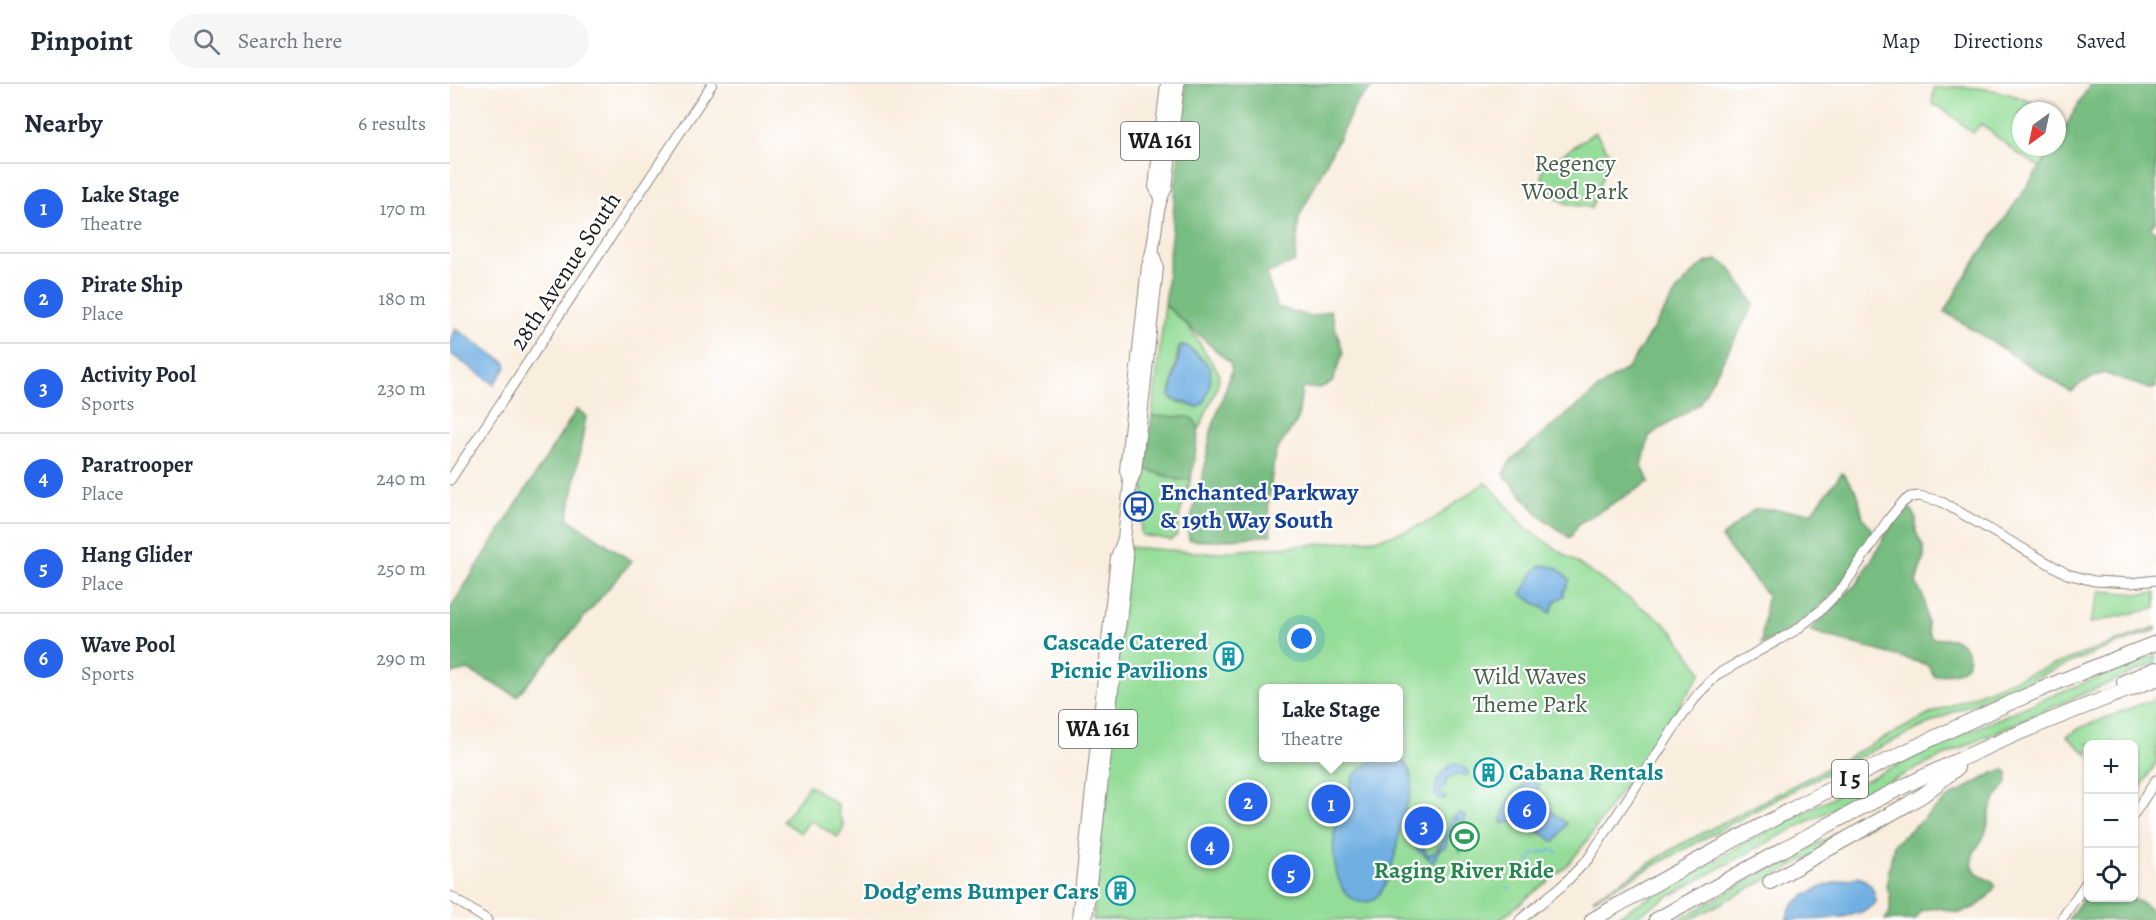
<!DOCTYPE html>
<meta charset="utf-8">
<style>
:root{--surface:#fff;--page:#f6f6f7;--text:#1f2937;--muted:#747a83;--line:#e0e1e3;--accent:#2563eb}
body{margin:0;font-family:Alegreya,serif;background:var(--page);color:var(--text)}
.controls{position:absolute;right:18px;bottom:18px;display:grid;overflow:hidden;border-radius:9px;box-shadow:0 2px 4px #0004}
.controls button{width:54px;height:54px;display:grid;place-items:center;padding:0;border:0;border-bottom:2px solid var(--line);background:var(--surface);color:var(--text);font:30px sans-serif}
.compass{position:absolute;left:1562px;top:18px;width:54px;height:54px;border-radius:50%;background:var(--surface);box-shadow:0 2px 4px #0004;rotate:213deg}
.you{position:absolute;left:852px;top:555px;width:21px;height:21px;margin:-15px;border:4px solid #fff;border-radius:50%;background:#1a73e8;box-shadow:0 0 0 9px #1a73e833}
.badge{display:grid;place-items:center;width:39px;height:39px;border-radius:50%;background:var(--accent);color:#fff;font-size:20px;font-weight:700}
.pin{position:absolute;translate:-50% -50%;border:3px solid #fff;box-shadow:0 2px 6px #0006}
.popup{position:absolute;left:809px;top:600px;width:144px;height:78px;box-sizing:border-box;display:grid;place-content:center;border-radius:9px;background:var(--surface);filter:drop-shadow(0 2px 4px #0005);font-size:20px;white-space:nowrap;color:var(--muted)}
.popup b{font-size:22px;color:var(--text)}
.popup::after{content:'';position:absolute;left:50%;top:100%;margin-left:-12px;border:12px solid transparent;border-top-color:var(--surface)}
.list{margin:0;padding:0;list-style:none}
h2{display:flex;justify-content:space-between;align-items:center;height:78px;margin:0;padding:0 24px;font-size:26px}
h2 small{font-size:20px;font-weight:400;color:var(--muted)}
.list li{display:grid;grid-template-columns:39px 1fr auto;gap:18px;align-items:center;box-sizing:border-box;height:90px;padding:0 24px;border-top:2px solid var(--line)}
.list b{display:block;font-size:22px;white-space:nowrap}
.list p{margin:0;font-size:20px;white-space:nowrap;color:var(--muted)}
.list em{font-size:20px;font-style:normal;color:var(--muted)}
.icon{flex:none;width:33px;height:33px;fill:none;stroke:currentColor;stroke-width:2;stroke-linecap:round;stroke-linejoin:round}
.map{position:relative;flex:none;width:1706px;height:836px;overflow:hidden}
header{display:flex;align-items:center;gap:36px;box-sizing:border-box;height:84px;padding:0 30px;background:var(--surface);border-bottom:2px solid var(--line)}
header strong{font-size:28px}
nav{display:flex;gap:33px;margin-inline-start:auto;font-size:21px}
.search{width:420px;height:54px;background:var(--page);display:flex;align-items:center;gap:15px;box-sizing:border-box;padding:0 21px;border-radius:33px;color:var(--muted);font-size:22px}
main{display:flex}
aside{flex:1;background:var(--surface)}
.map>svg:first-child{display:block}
.green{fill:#94dd98;stroke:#587c5a;stroke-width:1.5;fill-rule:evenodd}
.forest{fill:#77bc80;stroke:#4a6c4e;stroke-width:1.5}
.water{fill:#6fafe2;stroke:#46667f;stroke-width:1.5}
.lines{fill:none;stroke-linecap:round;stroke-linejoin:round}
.stream{stroke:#6fafe2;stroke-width:2}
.minor-casing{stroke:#8a847d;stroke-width:11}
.major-casing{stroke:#8a847d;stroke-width:14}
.highway-casing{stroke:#8a847d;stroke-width:16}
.minor{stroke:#fff;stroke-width:9}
.major{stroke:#fff;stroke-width:12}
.highway{stroke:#fff;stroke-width:14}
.labels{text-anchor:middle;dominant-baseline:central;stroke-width:4.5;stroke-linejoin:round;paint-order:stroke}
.shield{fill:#fff;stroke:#606060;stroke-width:1.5}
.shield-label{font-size:22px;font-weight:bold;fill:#1c1c1c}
.park-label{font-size:24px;fill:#466047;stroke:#fff}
.street-label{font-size:24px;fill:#1c1c1c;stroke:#fff}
.transit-label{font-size:24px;font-weight:bold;fill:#164399;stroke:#fff;text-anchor:start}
.culture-label{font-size:24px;font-weight:bold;fill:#0d838f;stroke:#fff;text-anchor:end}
.leisure-label{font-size:24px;font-weight:bold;fill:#27864d;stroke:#fff}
</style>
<header>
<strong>Pinpoint</strong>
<div class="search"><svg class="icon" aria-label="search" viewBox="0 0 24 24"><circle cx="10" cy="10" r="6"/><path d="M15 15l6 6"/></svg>Search here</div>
<nav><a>Map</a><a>Directions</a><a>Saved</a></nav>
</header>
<main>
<aside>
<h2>Nearby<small>6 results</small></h2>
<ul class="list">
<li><span class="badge">1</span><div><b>Lake Stage</b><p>Theatre</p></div><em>170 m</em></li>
<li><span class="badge">2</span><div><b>Pirate Ship</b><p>Place</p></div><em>180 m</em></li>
<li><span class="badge">3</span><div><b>Activity Pool</b><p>Sports</p></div><em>230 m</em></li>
<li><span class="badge">4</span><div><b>Paratrooper</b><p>Place</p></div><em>240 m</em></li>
<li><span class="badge">5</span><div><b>Hang Glider</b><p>Place</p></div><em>250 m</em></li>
<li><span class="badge">6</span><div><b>Wave Pool</b><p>Sports</p></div><em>290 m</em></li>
</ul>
</aside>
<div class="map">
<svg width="1706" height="836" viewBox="0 0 1706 836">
<rect width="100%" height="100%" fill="#fff"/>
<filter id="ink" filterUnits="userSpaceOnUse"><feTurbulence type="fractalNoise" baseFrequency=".0167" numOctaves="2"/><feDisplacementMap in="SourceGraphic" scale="12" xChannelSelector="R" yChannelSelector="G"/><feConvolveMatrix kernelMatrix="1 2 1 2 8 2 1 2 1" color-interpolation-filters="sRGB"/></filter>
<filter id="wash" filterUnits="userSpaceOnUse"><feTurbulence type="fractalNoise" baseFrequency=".008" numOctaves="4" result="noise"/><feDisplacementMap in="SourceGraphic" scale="24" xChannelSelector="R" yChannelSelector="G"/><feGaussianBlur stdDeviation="1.35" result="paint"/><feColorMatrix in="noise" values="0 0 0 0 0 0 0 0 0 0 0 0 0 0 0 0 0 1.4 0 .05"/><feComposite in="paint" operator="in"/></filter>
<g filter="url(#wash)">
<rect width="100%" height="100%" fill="#f9edde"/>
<!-- green -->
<g class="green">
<path d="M1508,3C1540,3 1570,10 1598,27H1571V63H1604L1591,84L1567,69L1531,40L1523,49L1492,24L1482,20L1484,4Z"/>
<path d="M1145,48L1158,67V77L1141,125C1131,118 1127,124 1118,120C1105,115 1087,98 1093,84Z"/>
<path d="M715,221L739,243L769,289L768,301L749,345L744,336L702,332ZM734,261L744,267L760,283L747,323L723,316L720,312L729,262Z"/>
<path d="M695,385L728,396L741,395L730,429L727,451L721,456L692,451L691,449Z"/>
<path d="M1034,399L1039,401L1076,444L1209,535L1223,548L1252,588L1136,758L1116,783L1049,836H643L678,463L758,469L927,455L959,446L982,436ZM814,604H948V674H814Z"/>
<path d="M1650,507L1692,510L1706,508V524L1640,539Z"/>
<path d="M1706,543V546L1649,567L1503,628L1393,681L1334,711L1143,815L1226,763L1480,630L1565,595Z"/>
<path d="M1706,572V579C1525,655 1348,735 1179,836H1161C1334,733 1516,639 1706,572Z"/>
<path d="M1706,614V679L1686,711L1684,709V660H1638V671L1617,652L1630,644Z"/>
<path d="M359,701L388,721V729L394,742L388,753L360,736L351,749L333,737Z"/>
<path d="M1452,717L1424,739L1239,836H1228L1341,773Z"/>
</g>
<!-- forest -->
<g class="forest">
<path d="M735,0H925L907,18L849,133L845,178L816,190L827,223L862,233L880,226L893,269L882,299L869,304H852L848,335L825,369L818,420L821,451L759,457L739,456L738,445L754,387L761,348L782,286L780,279L715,221Z"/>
<path d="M1640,0H1706V137L1700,143L1706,148V304L1700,305L1653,289L1633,298L1621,308L1495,228L1514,194L1604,63H1607V58Z"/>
<path d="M1267,176L1279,182L1304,220L1249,320L1199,352L1192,382L1199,398L1128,440L1120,454L1090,432L1055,392L1054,388L1061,376L1158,297L1178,284L1227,207L1246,186L1257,178Z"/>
<path d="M127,325L136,332L118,435L182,477L67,612L18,586L0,590V525Z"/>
<path d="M702,332L739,333L744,336L749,345L741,395L728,396L695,385Z"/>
<path d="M1392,389L1407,408L1413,434L1424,448C1403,482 1380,522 1344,543C1334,550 1322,555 1311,560L1317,511L1271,454L1304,425L1362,428Z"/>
<path d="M1458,425H1461L1466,434V448L1474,465V473L1466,498L1474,515L1478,548L1482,554C1490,556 1499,553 1506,556C1512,559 1516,564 1518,570C1522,590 1498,589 1484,592L1478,581L1360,547L1409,497L1444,437Z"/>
<path d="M1555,686L1558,689L1557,699C1550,707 1544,717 1540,727C1538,736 1538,746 1533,754C1529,763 1521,768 1522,779C1524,790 1533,794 1542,797L1545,802L1541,809L1529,821L1519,826L1509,829L1489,824L1472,826L1465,836H1435L1440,828V811L1436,802L1444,760L1498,714L1545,688Z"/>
<path d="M1638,807V814C1662,814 1697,808 1706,836H1618Z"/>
</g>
<!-- water -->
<g class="water">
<path d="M6,245L56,279V284L44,300L0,269V258Z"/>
<path d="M731,261L738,263L760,283C762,291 758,321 747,323C743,323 737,319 733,318C727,316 724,317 720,312Z"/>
<path d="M1093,481L1107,484L1120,496L1114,508V512L1105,517L1101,529L1071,510C1078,501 1082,486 1093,481Z"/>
<path d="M928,674C939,673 951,671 957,682C969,700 955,721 951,739C947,759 940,823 910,818C885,813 882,770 884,750C887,734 893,721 899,706C901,702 901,697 903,693C908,685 920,679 928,674Z"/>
<path d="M1003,679L1016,685L1019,691H1005L996,695L995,703L992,705L990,709L996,714L991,716L985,711L987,695Z"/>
<path d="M1079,695H1082L1084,700H1090L1088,706L1085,708L1086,713L1101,726L1100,727L1117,739L1105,758L1088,747L1086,748L1059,737L1054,740L1052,738C1052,718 1066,708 1079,695Z"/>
<path d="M975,726L985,727L987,730L985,743L980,746L981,751L976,756L963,754L960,759L958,757C965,747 961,730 975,726Z"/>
<path d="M1010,729L1015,732L1013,748L1018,755L1011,762L1012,767L1010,768L1008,761L1010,754L1008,750L1011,747L1012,740L1007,735L1005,741L1002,742L1000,752L997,753V762L989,766L983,778L962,761L964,757L970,758L978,772L981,769L983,770L993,758L994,751L1000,741V735Z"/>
<path d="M1407,793C1420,796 1425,805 1426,818C1413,836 1360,836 1337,836C1338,810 1387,797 1407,793Z"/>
</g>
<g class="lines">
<!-- stream -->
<g class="stream">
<path d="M1078,779L1084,770L1103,766L1108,769"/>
<path d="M1059,804L1060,805"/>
</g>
</g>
</g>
<g filter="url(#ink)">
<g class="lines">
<defs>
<g id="minor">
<path d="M0,396L262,0"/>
<path d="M1684,730L1706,696"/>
<path d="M0,812L37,836"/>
<path d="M1070,836L1113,801L1138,775L1230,635L1248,610L1268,590L1346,546L1371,526L1393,503L1438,436L1452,419L1460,413L1469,412L1490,417L1617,490L1644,497L1682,499L1706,496"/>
<path d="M1611,836L1638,796"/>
</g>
<g id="major">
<path d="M711,113L705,103L717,0"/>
<path d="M680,399L676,386L698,182C708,157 703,126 716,104L728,0"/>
<path d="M628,836L667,473L674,455L680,399L685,388L707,184L703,169"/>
<path d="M636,836L677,475L674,456"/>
</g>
<g id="highway">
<path d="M1674,598L1706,585"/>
<path d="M1320,798L1458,720L1473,711L1507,684"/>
<path d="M1142,836C1324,731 1509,633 1706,559"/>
<path d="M1206,836C1314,775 1423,714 1537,663C1592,638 1649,617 1706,595"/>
</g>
</defs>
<!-- minor casing -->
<use href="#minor" class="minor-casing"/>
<!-- major casing -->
<use href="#major" class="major-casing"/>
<!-- highway casing -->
<use href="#highway" class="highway-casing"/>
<!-- minor -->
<use href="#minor" class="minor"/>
<!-- major -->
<use href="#major" class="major"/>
<!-- highway -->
<use href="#highway" class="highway"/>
</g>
</g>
<!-- icons -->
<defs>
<symbol id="bus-ring" viewBox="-11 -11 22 22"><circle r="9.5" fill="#fff" stroke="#1a4fb4" stroke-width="1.5"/><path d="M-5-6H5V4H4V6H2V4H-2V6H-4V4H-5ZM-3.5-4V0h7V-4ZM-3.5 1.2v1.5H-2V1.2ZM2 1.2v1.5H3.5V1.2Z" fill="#1a4fb4"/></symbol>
<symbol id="building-ring" viewBox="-11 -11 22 22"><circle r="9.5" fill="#fff" stroke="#0f9aa8" stroke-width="1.5"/><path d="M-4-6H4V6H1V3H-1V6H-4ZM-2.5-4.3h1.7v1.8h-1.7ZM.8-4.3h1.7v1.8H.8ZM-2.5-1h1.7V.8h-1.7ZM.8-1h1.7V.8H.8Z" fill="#0f9aa8"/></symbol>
<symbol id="stadium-ring" viewBox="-11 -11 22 22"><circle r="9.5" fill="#fff" stroke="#2e9e5b" stroke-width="1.5"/><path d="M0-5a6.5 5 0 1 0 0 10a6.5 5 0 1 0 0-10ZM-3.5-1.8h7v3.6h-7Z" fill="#2e9e5b"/></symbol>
</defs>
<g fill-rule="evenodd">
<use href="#bus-ring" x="672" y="406" width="33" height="33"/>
<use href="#building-ring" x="762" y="556" width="33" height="33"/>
<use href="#building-ring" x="1022" y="672" width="33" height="33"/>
<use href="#stadium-ring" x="998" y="736" width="33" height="33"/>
<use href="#building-ring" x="654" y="790" width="33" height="33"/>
</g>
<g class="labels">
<!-- shield labels -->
<g class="shield">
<rect x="671" y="38" width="78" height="38" rx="4.5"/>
<rect x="609" y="626" width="78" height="38" rx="4.5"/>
<rect x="1382" y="676" width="36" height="38" rx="4.5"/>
</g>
<g class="shield-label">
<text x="710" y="57">WA 161</text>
<text x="648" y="645">WA 161</text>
<text x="1400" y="695">I 5</text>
</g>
<!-- park labels -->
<g class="park-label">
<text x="1125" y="79">Regency<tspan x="1125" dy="28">Wood Park</tspan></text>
<text x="1080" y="592">Wild Waves<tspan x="1080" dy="28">Theme Park</tspan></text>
</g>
<!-- street labels -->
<g class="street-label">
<text transform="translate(115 187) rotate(-57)">28th Avenue South</text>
</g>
<!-- transit labels -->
<g class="transit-label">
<text x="710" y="408">Enchanted Parkway<tspan x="710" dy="28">&amp; 19th Way South</tspan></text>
</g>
<!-- culture labels -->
<g class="culture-label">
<text x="758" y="558">Cascade Catered<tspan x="758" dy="28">Picnic Pavilions</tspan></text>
<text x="1059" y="688" text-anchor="start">Cabana Rentals</text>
<text x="649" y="807">Dodg’ems Bumper Cars</text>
</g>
<!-- leisure labels -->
<g class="leisure-label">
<text x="1014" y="786">Raging River Ride</text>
</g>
</g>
</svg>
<div class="controls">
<button>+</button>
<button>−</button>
<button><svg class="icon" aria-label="locate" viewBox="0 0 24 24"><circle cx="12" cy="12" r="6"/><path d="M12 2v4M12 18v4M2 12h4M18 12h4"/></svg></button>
</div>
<svg class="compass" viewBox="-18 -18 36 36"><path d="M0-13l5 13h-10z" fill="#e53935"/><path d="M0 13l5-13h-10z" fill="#747a83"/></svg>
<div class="you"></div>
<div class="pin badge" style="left:881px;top:720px">1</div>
<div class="popup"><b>Lake Stage</b>Theatre</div>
<div class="pin badge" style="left:798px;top:718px">2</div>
<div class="pin badge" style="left:974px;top:742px">3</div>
<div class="pin badge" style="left:760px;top:762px">4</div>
<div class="pin badge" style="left:841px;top:790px">5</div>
<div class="pin badge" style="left:1077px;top:726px">6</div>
</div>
</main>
